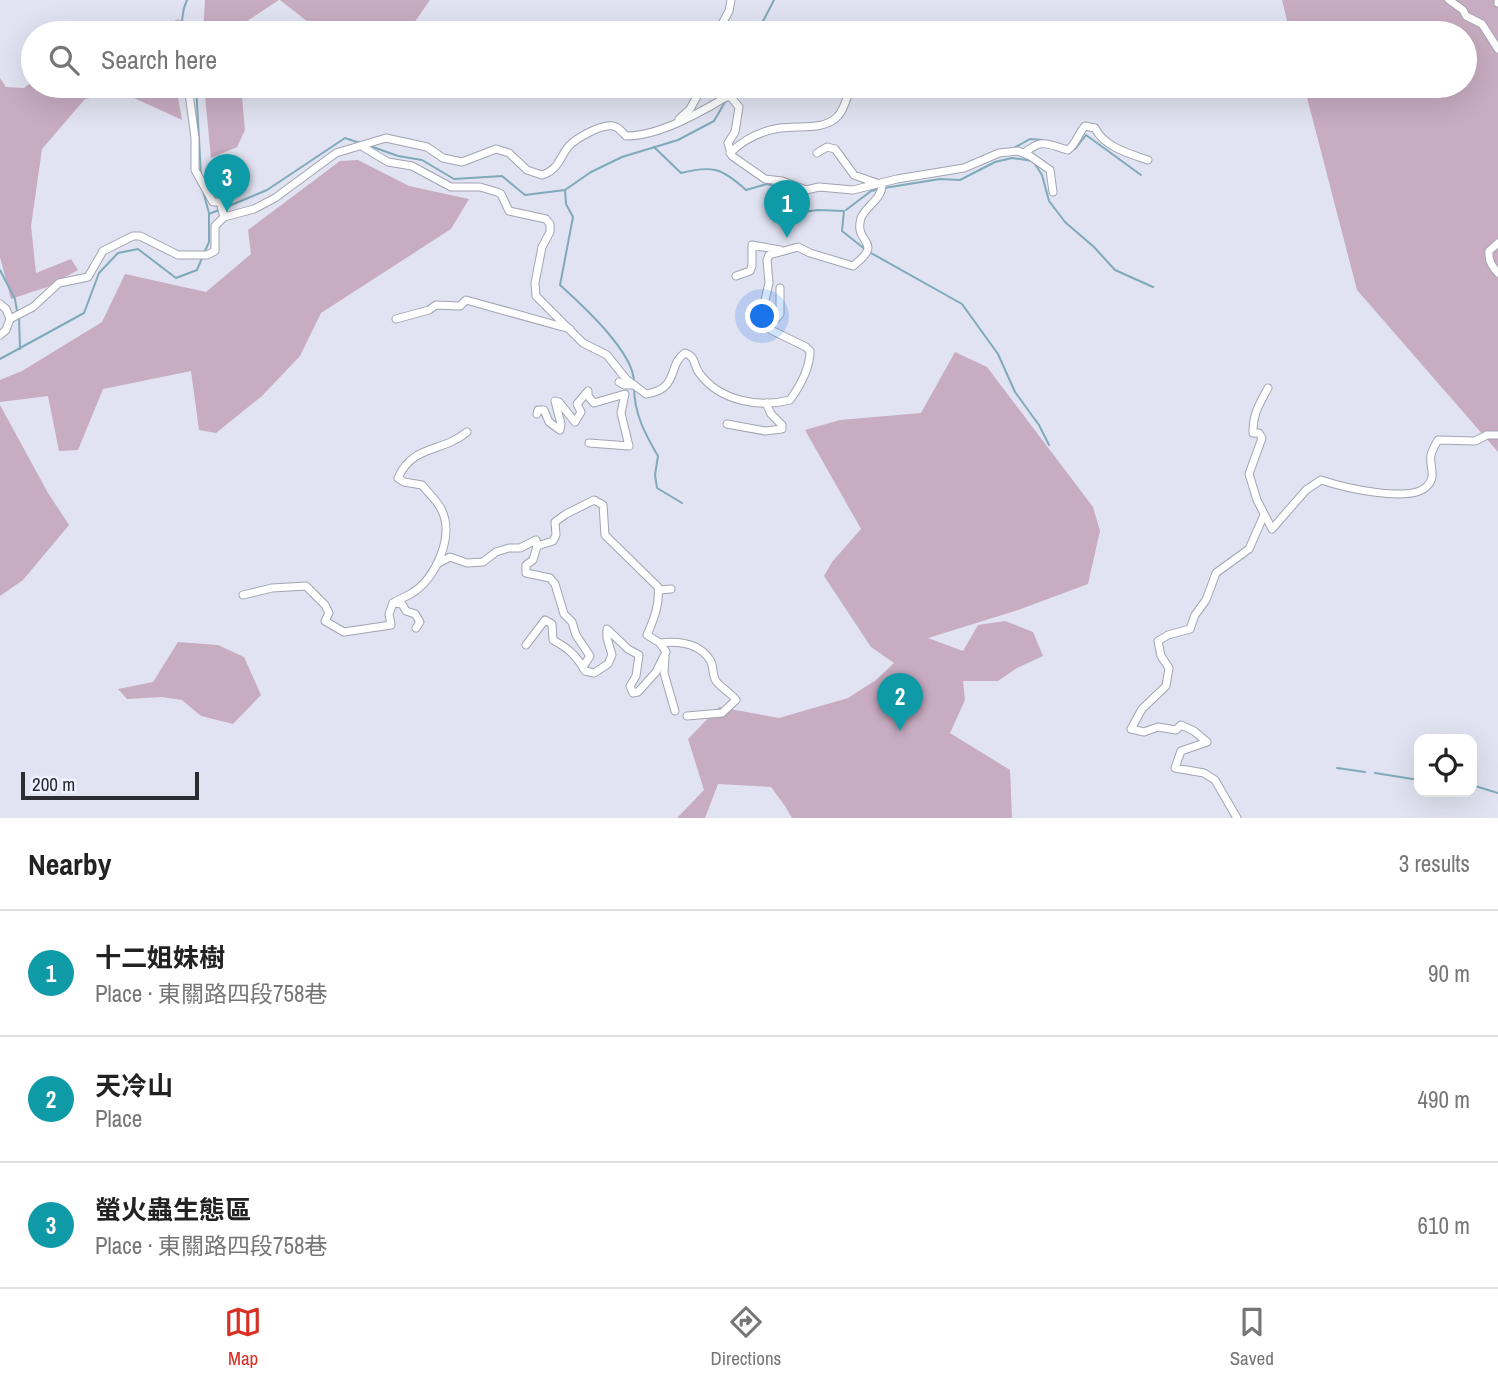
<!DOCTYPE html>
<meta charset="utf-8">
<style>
:root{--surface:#fff;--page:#f6f6f6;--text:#222;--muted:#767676;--line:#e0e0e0;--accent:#d93025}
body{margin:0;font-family:"Archivo Narrow","Noto Sans TC",sans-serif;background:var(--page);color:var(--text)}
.controls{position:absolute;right:21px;bottom:21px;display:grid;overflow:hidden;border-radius:14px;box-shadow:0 7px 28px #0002}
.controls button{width:63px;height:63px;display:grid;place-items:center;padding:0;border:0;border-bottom:2px solid var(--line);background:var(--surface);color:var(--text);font:35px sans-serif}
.scale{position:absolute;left:21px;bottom:18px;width:178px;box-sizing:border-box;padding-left:7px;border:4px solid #2b2c32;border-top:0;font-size:19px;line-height:24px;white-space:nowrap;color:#2b2c32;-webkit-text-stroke:5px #eef0ff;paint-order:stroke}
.you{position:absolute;left:763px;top:317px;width:24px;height:24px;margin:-18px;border:5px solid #fff;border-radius:50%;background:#1a73e8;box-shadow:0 0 0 10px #1a73e833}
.badge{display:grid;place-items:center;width:46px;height:46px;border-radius:50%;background:var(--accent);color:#fff;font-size:23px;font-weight:700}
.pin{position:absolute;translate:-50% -58px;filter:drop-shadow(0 2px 4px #0008)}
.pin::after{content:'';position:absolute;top:37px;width:24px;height:21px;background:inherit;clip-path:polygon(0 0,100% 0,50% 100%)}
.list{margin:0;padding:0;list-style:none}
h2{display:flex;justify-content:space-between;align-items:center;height:91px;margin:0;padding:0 28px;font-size:30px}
h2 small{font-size:23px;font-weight:400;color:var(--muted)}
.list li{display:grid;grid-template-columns:46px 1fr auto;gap:21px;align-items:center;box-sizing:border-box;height:126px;padding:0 28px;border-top:2px solid var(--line)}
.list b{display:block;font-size:26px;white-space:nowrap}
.list p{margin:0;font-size:23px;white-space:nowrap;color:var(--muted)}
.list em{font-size:23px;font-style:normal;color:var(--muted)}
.icon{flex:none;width:38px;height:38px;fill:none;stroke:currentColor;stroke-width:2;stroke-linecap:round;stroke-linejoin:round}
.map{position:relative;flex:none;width:1498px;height:818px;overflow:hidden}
.search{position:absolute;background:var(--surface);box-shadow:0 7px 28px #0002;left:21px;right:21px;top:21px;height:77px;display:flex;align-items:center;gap:18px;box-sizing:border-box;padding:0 24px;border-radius:38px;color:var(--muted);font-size:26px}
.sheet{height:469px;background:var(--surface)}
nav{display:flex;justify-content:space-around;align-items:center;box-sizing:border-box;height:98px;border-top:2px solid var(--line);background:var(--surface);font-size:19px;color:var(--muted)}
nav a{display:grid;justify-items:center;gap:4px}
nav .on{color:var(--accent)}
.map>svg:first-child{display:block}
.green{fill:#c8acc1}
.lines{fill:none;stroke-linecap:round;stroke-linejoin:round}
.stream{stroke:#7faaba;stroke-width:2}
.minor-casing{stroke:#a2a4b1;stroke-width:9}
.minor{stroke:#fff;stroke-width:7}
</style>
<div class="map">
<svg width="1498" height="818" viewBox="0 0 1498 818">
<rect width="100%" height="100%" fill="#e1e3f2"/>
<!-- green -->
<g class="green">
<path d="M205,0H279L235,29V33H203Z"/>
<path d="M280,0H430L407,33H322Z"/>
<path d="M1282,0H1498V452L1357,290L1304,86H1465V33H1290Z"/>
<path d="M0,78L6,87L24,88L33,81V86H176L182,120L121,92L85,99L42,149L31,226L36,273L71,259L78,270L47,287L11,299L0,257Z"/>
<path d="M204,86H241L245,130L237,147L211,158Z"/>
<path d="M358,160L409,186L469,199L451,229L321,313L300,356L262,396L216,433L199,430L191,371L103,389L78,450L59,451L48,396L0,402V380L22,371L102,322L125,274L206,292L251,254L248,230L340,161Z"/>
<path d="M955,352L987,367L1093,507L1100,531L1088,584L1015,611L928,638L963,651L978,625L1005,621L1033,632L1043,656L1017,668L998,681H963L965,700L950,733L1010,770L1012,818H792L785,806L771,787L718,784L705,818H677L704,790L688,739L719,707L779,718L848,698L876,680L894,663L871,647L824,576L832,562L861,529L805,430L840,420L921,413Z"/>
<path d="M0,405L48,493L69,525L23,580L0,596Z"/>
<path d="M178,642L218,645L244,657L261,695L233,724L201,716L182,700L162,697L127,699L118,689L153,682Z"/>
</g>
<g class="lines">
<!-- stream -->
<g class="stream">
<path d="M184,33C181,23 182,10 187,0"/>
<path d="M757,33L774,0"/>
<path d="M196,86L201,175"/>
<path d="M730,94L734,86"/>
<path d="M373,147L398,156L422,160L454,179L502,176L525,195L565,190L591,172L622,157L678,140L714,121L725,102"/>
<path d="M654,147L681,173C712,165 722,168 746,190L767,184L782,188L788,214L818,210L844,211L842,231L866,250"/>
<path d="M1012,149L1030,139L1043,140"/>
<path d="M1075,149L1086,135L1141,175"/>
<path d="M884,188L940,179L960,180L995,162L1012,158L1033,161L1042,175L1049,201L1065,222L1094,247L1115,270L1153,287"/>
<path d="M565,190L566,204L573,217L560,285C582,305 634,352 634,382"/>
<path d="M203,191L209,213"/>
<path d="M224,208L267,190L345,138L360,143"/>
<path d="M846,210L871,191L879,189"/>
<path d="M204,253L209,242V214L219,210"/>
<path d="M871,253L962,304L998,354L1015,392L1039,425L1049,445"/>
<path d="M0,270L15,299L17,311"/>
<path d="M19,317L20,349"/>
<path d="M0,359L84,313L99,273L118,253L138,249L176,278L197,270L202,258"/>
<path d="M634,387C634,413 645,434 658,456L655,475L657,488L682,503"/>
<path d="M1337,768L1365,772"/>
<path d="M1375,773L1419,780"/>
<path d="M1472,785L1498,793"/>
</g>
<defs>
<g id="minor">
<path d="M1449,0L1463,10L1466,16L1482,24L1498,49"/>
<path d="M1498,2V3"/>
<path d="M178,24L179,33"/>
<path d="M717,33L729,11L731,0"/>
<path d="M893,33V30L902,33"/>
<path d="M188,86L195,138V170L213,202H220L224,217"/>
<path d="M679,119L690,109L700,91L699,86"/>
<path d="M363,147L388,162L412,166L451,187H480L497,192L501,194L509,211L546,219L550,224V232L542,247L535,283L536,296L583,343L607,355L626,379L646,394C680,389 667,365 685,353C697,357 693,366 700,374C720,401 759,408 790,400C800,386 810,368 810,351L806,347L771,330L763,309L769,283L767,260L769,255L798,247L810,253L853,266C886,240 853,245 861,218C866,206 882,199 882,185L854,175L835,149L827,147L817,153"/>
<path d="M730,153C743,140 761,131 780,128C799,125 824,131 838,116C846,107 846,96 852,86"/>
<path d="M1024,153C1043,138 1046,144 1068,150C1076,144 1078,134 1085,126L1095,128C1104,147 1130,154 1148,160"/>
<path d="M1498,243L1489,251C1488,260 1492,267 1498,273"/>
<path d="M736,276L750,271L752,266V245L780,250"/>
<path d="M0,304L6,309L10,319L6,330L0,335"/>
<path d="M765,315L776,319L780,314V288"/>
<path d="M10,319L33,307L59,283L88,277L103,251L133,236H140L178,255H207L215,251V226L224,217L254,209L275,198L336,153L386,138L427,147L443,158L462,162L496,149L509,153L527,170L542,175C558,170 559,159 568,147C576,138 601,124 613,126C619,127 622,132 626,136C653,136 682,122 705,109C714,105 720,99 730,96L739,107L735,132L728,143L732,156L765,179L782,181L806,190L819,187L853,190L897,179L964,168L999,153L1018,151L1030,156L1050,170L1053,192"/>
<path d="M396,319L429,310L436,305L460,306L466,300L570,329"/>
<path d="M619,382L624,385H634"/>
<path d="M1268,388C1260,403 1252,415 1253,433H1259L1262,438L1249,474L1257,500L1272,529L1306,490L1321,480C1342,487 1411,504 1427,486C1437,477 1429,466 1431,455C1432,450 1435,445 1438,440L1475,441L1487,435H1498"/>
<path d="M537,414L538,410H544L549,422L560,430L561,424L555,401L559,402L575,422L581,412L577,404L588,391V396L594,403L625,394L621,413L629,446L589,443"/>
<path d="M727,424L765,431L782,429V425L771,414L766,403"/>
<path d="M437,564L450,557L467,563L483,562L496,552L509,548H520L536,540L537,546"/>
<path d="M659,590L671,589"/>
<path d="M243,595L272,588L306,586L325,605L329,613L325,621L344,632L391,625L389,614L393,603C399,599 406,597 412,593C436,579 454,536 442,511C438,501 429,494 422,485L404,482L398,478C413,444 442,453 467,432"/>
<path d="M393,603L402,604L406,611L415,614L420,622L416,628"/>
<path d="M660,643C678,641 699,643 710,660C714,666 712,675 716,681C721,688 730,692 736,700L722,713L687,716"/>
<path d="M526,645L545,620L552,624L553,640C568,648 577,656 585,671L594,673L608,664L612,655L607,638V629L628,649L639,655L636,676L630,686L633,693L638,692L656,672L666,652L660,643L647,635C654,619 660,604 658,587L605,535L603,505L594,500L566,514L555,522L556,535L553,541L537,546L533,560L526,565V573L550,578L555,584L564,614L572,622L576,635L590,656L583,667"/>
<path d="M665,657L664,673L675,711"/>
<path d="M1237,818L1215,780L1204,773L1175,768L1181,751L1207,742L1194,731L1181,725L1176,730L1158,727L1144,732L1131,729L1142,709L1166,686L1169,668L1161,656L1158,641L1168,635L1190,629L1195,615L1206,600L1216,573L1249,549L1264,515"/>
</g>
</defs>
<!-- minor casing -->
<use href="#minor" class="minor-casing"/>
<!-- minor -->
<use href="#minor" class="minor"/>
</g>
</svg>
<div class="controls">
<button><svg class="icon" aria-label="locate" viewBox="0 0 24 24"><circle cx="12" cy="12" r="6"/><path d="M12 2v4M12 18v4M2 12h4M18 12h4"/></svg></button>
</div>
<div class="scale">200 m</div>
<div class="you"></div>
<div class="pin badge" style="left:787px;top:238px;background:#0f9aa8">1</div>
<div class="pin badge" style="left:900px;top:731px;background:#0f9aa8">2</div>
<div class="pin badge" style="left:227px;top:212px;background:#0f9aa8">3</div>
<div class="search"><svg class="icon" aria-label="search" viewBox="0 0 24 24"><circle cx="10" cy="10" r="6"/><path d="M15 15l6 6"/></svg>Search here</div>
</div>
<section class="sheet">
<h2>Nearby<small>3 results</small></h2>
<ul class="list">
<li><span class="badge" style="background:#0f9aa8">1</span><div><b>十二姐妹樹</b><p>Place · 東關路四段758巷</p></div><em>90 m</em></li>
<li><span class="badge" style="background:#0f9aa8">2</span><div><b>天冷山</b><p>Place</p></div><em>490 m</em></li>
<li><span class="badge" style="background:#0f9aa8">3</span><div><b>螢火蟲生態區</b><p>Place · 東關路四段758巷</p></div><em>610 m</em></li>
</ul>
</section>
<nav>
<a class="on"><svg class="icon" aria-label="map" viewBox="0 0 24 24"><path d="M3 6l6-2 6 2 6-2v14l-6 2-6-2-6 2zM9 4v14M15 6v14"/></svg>Map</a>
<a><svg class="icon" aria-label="directions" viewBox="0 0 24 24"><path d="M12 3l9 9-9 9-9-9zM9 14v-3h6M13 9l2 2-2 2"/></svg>Directions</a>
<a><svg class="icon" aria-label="saved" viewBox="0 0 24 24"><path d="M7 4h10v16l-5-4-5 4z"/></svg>Saved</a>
</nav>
